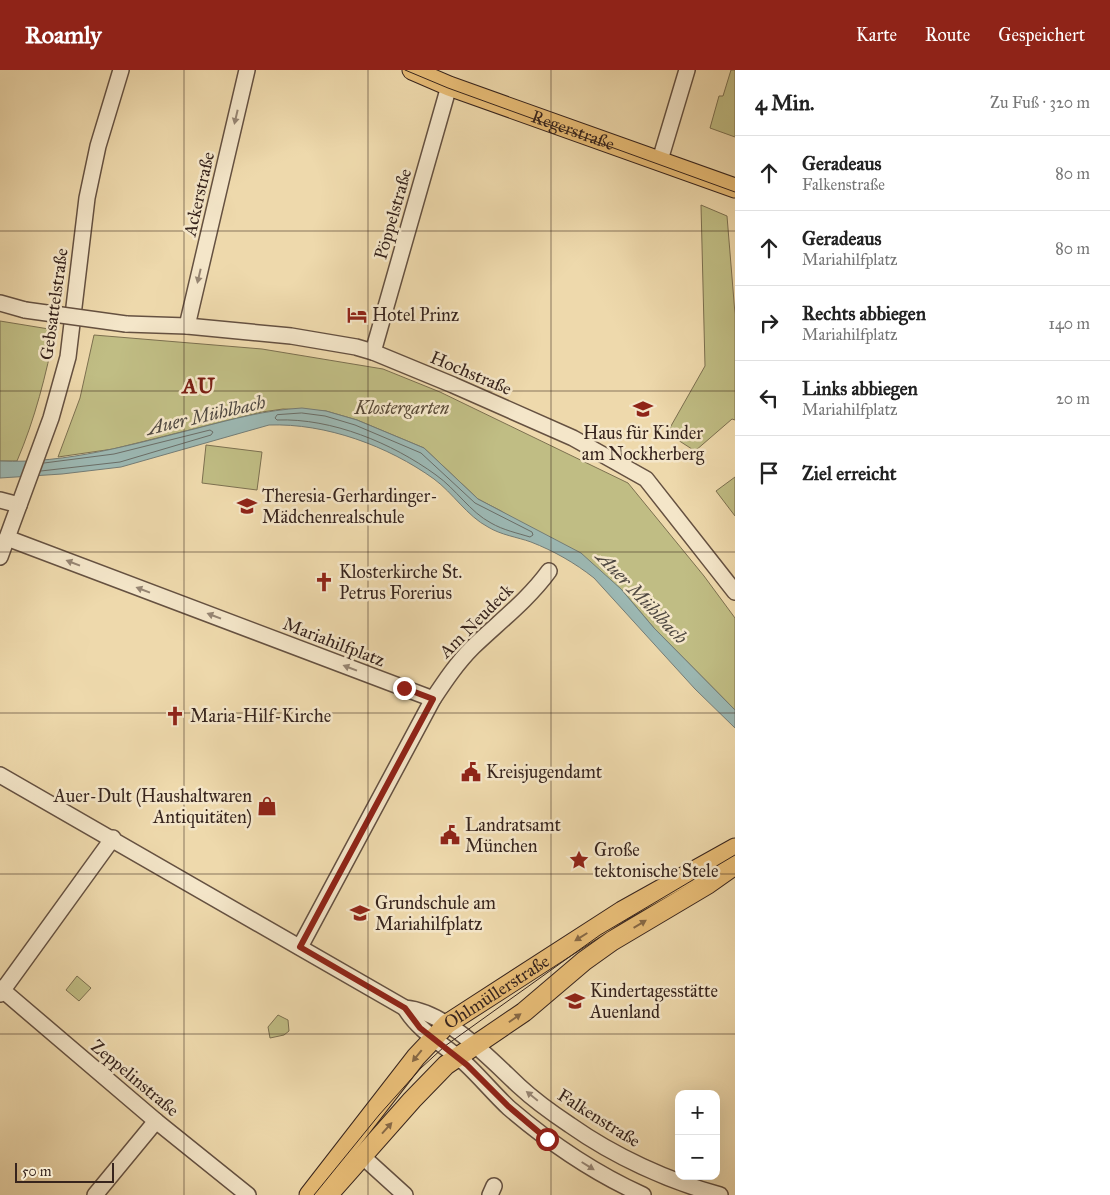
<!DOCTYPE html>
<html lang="de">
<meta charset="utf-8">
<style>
:root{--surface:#fff;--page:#f6f6f6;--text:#222;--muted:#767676;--line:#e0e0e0;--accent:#8f2418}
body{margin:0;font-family:"IM FELL Great Primer",serif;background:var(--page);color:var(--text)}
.controls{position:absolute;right:15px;bottom:15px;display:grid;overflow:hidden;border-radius:10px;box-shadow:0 5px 20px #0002}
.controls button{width:45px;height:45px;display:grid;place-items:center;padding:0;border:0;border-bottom:1px solid var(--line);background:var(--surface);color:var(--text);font:25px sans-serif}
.scale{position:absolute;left:15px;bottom:12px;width:99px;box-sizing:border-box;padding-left:5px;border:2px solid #37241d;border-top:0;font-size:14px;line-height:18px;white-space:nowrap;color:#37241d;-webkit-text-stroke:4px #f4e6c9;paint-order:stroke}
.stop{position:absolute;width:15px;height:15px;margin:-11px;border:4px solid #8f2418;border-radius:50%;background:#fff}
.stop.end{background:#8f2418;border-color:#fff;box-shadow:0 1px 5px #0008}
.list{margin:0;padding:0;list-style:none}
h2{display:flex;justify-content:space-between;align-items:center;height:65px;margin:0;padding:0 20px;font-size:21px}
h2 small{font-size:16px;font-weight:400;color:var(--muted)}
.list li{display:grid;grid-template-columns:32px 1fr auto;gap:15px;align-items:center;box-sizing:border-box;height:75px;padding:0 20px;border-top:1px solid var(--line)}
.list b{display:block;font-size:19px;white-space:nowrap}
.list p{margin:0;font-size:16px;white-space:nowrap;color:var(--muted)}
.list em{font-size:16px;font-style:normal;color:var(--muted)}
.icon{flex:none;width:28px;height:28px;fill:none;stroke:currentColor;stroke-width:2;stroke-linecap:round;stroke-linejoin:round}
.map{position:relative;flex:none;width:735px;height:1125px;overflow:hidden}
header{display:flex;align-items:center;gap:30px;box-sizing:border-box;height:70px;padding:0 25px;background:var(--accent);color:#fff}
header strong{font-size:24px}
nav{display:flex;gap:28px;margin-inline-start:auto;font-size:18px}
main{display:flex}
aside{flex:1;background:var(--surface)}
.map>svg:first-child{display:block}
.green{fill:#c0bd84;stroke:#7c7050}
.water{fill:#9cb8b3;stroke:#747d77}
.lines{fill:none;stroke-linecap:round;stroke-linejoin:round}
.shore{stroke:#6a6e68;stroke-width:1}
.minor-casing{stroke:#655141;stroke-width:18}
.major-casing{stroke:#37241d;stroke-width:21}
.minor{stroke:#f4e6c9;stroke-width:15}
.major{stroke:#e7bc76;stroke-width:19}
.tram{stroke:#37241d;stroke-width:1}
.minor-bridge-casing{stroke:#655141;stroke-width:18;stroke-linecap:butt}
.minor-bridge{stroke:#f4e6c9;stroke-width:15}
.oneway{fill:#968573}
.oneway2{fill:#866845}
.route{stroke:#8f2418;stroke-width:6}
.grid{fill:none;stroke:#37241d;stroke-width:1;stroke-opacity:0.55}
.labels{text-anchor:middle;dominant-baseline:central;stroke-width:5;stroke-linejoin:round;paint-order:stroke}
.street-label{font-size:18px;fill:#37241d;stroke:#f4e6c9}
.poi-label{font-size:18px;fill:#37241d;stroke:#f4e6c9;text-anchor:start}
.park-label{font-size:18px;font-style:italic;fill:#594a37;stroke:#f4e6c9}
.water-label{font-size:19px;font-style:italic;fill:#504942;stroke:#f4e6c9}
.district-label{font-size:22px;font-weight:bold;letter-spacing:1px;fill:#7a1f14;stroke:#f4e6c9}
</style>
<header>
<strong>Roamly</strong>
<nav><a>Karte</a><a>Route</a><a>Gespeichert</a></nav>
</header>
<main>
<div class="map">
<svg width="735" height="1125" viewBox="0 0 735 1125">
<rect width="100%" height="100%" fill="#eed9ac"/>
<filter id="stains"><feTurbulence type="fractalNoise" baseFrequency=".004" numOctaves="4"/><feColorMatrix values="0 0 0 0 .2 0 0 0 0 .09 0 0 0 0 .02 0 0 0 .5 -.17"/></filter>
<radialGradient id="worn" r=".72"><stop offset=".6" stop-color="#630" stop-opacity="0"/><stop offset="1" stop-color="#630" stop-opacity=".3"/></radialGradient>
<!-- green -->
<g class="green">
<path d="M731,0H735V67L710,58L719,26H723Z"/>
<path d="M701,135L727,146L735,244V350L732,349L695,381L667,363L705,296Z"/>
<path d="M0,251L55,260C46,305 35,349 17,391H0Z"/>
<path d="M94,265L262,279L383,299L440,322L628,413L704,506L735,548V640L654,558L621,519L501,441L478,429L424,378L357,350L326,341L283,339L262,342L113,379L58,387L80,328Z"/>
<path d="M206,375L262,382L257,420L202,413Z"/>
<path d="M735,407V446L716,421Z"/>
<path d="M77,906L91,918L79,931L66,920Z"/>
<path d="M278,945L288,950L289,961L284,965L270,968L268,957Z"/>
</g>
<!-- water -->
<path class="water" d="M302,338L326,341L357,350L424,378L478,429L581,483L621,519L654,558L735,640V658L695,619L594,508C575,493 554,481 531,472C517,467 501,465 488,457C467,446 453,423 434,409C388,376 326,353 269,355L121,397L62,404L0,408V391C66,394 134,374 198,358C233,349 266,340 302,338Z"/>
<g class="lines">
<!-- shore -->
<g class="shore">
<path d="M302,343L325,346L355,355L421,383L475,433L532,462L533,465L530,467C517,463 503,460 491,453C470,442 456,419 436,405C392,373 332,348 277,350L275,348L277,345Z"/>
<path d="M41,401L120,392L211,365L213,362L210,360L114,384L44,393"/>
</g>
<defs>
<g id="minor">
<path d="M660,90L687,0"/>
<path d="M0,233L25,240"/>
<path d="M126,254L187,256L291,266L356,277L373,282L453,315L573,368L646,409L735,522"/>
<path d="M187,256L247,0"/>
<path d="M373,282L449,16"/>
<path d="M0,430L19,435"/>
<path d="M7,468L433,629"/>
<path d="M0,487L51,348L68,287L87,128L98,76L121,0"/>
<path d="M0,705L405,938C447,942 489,988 519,1016C534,1030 552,1043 570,1055C614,1086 668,1111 720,1125"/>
<path d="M300,877L433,629C445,611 457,593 473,577C499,552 528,530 549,501"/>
<path d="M0,918L156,1051L248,1125"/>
<path d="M0,924L113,768"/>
<path d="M405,938C419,962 446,976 466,994C481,1008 494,1024 509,1038C550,1073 594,1103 643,1125"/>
<path d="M362,1086L405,1125"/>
<path d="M95,1125L156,1051"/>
<path d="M490,1125L494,1116"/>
</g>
<g id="major">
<path id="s1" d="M412,0L449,16L735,118"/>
<path id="s2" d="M309,1125L416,987L447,954L622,841L735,778"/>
<path d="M328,1125L412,1030L446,995L524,942L584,891L612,871L708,814L735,795"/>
</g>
</defs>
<!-- minor casing -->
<use href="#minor" class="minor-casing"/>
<!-- major casing -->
<use href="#major" class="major-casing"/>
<!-- minor -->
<use href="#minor" class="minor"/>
<!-- major -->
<use href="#major" class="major"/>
<!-- tram -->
<g class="tram">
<path d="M405,0L448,18L735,122"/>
<path d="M314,1125L379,1045L421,998L445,976L600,865L735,785"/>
</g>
<defs>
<path id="minor-bridge" d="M25,240L126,254"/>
</defs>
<!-- minor-bridge casing -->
<use href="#minor-bridge" class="minor-bridge-casing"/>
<!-- minor-bridge -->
<use href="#minor-bridge" class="minor-bridge"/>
</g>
<!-- one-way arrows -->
<defs><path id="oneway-solid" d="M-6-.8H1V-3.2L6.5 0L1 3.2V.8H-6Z" transform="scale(1.25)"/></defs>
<g class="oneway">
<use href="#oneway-solid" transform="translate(236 47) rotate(103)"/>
<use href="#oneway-solid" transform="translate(199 206) rotate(103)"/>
<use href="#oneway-solid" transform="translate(73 493) rotate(-159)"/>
<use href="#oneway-solid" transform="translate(143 520) rotate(-159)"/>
<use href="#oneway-solid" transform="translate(214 546) rotate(-159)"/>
<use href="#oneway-solid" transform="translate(350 598) rotate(-159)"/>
<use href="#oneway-solid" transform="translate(532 1026) rotate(-141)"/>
<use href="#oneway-solid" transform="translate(588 1096) rotate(32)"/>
</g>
<g class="oneway2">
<use href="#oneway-solid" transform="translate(640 854) rotate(-31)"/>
<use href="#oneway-solid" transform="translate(581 867) rotate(148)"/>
<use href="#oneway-solid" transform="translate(515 948) rotate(-35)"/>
<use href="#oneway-solid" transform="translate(417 986) rotate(129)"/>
<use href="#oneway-solid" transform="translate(387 1058) rotate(-48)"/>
</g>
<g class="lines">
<!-- route -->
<path class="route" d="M404,618L433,629L300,877L405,938L420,958L467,995L508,1036L547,1069"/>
</g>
<!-- grid -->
<path class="grid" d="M184,0V1125M368,0V1125M551,0V1125M0,161H735M0,321H735M0,482H735M0,643H735M0,804H735M0,964H735"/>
<!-- icons -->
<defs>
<symbol id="hotel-bare" viewBox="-9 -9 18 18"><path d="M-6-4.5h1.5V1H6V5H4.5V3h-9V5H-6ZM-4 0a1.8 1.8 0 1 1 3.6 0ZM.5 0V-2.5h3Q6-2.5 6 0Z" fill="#8f2418" stroke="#f4e6c9" stroke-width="2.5" paint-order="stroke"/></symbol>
<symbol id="school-bare" viewBox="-9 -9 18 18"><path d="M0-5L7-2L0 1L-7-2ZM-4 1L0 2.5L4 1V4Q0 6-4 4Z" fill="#8f2418" stroke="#f4e6c9" stroke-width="2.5" paint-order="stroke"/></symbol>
<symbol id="church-bare" viewBox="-9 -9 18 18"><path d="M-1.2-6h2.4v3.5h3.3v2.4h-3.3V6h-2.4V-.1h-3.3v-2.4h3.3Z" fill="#8f2418" stroke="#f4e6c9" stroke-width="2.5" paint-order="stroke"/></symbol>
<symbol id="civic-bare" viewBox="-9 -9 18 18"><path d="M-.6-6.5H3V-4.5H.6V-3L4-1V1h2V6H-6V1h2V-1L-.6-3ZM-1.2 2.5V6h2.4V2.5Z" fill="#8f2418" stroke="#f4e6c9" stroke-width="2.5" paint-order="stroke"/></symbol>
<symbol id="shop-bare" viewBox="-9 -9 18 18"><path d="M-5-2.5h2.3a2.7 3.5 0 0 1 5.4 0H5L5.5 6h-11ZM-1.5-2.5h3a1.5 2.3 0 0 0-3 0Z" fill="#8f2418" stroke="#f4e6c9" stroke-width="2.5" paint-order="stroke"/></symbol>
<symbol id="sight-bare" viewBox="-9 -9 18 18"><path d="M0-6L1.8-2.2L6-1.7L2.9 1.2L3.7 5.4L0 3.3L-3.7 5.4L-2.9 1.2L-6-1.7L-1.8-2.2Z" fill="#8f2418" stroke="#f4e6c9" stroke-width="2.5" paint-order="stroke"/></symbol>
</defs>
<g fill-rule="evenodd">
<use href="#hotel-bare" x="343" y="231" width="28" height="28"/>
<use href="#school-bare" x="629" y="325" width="28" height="28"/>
<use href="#school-bare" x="233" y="422" width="28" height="28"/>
<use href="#church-bare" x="310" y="498" width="28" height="28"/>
<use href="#church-bare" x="161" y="632" width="28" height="28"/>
<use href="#civic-bare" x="457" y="688" width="28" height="28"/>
<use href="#shop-bare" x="253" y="722" width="28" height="28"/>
<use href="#civic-bare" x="436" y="751" width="28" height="28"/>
<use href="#sight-bare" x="565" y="776" width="28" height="28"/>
<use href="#school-bare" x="346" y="829" width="28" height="28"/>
<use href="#school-bare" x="561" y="917" width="28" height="28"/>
</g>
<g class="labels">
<!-- street labels -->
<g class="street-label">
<text stroke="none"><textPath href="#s1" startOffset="172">Regerstraße</textPath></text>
<text transform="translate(199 124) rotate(-77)">Ackerstraße</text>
<text transform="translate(393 144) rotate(-74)">Pöppelstraße</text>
<text transform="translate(54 234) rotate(-82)">Gebsattelstraße</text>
<text transform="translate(471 303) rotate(23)">Hochstraße</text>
<text transform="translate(476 551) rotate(-45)">Am Neudeck</text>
<text transform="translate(334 572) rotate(21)">Mariahilfplatz</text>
<text stroke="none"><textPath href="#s2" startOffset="279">Ohlmüllerstraße</textPath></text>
<text transform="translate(135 1008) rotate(40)">Zeppelinstraße</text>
<text transform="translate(599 1048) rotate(32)">Falkenstraße</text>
</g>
<!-- poi labels -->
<g class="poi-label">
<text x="372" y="245">Hotel Prinz</text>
<text x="643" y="363" text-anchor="middle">Haus für Kinder<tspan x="643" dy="21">am Nockherberg</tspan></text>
<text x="262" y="426">Theresia-Gerhardinger-<tspan x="262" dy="21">Mädchenrealschule</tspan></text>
<text x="339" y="502">Klosterkirche St.<tspan x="339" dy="21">Petrus Forerius</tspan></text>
<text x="190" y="646">Maria-Hilf-Kirche</text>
<text x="486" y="702">Kreisjugendamt</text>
<text x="252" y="726" text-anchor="end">Auer-Dult (Haushaltwaren<tspan x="252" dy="21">Antiquitäten)</tspan></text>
<text x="465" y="755">Landratsamt<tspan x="465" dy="21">München</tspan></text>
<text x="594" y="780">Große<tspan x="594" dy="21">tektonische Stele</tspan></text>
<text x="375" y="833">Grundschule am<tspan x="375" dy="21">Mariahilfplatz</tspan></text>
<text x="590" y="921">Kindertagesstätte<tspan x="590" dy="21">Auenland</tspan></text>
</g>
<!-- park labels -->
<g class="park-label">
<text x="402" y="338">Klostergarten</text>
</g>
<!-- water labels -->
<g class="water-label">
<text transform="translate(206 345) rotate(-13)">Auer Mühlbach</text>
<text transform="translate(642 527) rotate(46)">Auer Mühlbach</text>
</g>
<!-- district labels -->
<g class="district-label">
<text x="199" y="315">AU</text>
</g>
</g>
<rect width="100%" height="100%" filter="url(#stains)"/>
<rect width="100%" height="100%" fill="url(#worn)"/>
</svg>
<div class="controls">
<button>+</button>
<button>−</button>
</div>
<div class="scale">50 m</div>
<div class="stop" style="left:547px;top:1069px"></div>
<div class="stop end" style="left:404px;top:618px"></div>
</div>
<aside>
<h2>4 Min.<small>Zu Fuß · 320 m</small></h2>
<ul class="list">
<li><svg class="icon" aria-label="ahead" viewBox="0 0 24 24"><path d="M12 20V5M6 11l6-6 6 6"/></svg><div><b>Geradeaus</b><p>Falkenstraße</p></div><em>80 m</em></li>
<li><svg class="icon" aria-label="ahead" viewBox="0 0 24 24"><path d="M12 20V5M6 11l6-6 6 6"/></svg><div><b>Geradeaus</b><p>Mariahilfplatz</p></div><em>80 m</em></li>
<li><svg class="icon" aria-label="right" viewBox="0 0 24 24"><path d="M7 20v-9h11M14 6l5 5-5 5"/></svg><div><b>Rechts abbiegen</b><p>Mariahilfplatz</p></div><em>140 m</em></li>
<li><svg class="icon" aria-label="left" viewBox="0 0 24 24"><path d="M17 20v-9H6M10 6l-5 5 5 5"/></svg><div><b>Links abbiegen</b><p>Mariahilfplatz</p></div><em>20 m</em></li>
<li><svg class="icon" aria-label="arrive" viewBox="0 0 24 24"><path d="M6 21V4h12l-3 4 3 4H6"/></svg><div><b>Ziel erreicht</b></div></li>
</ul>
</aside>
</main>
